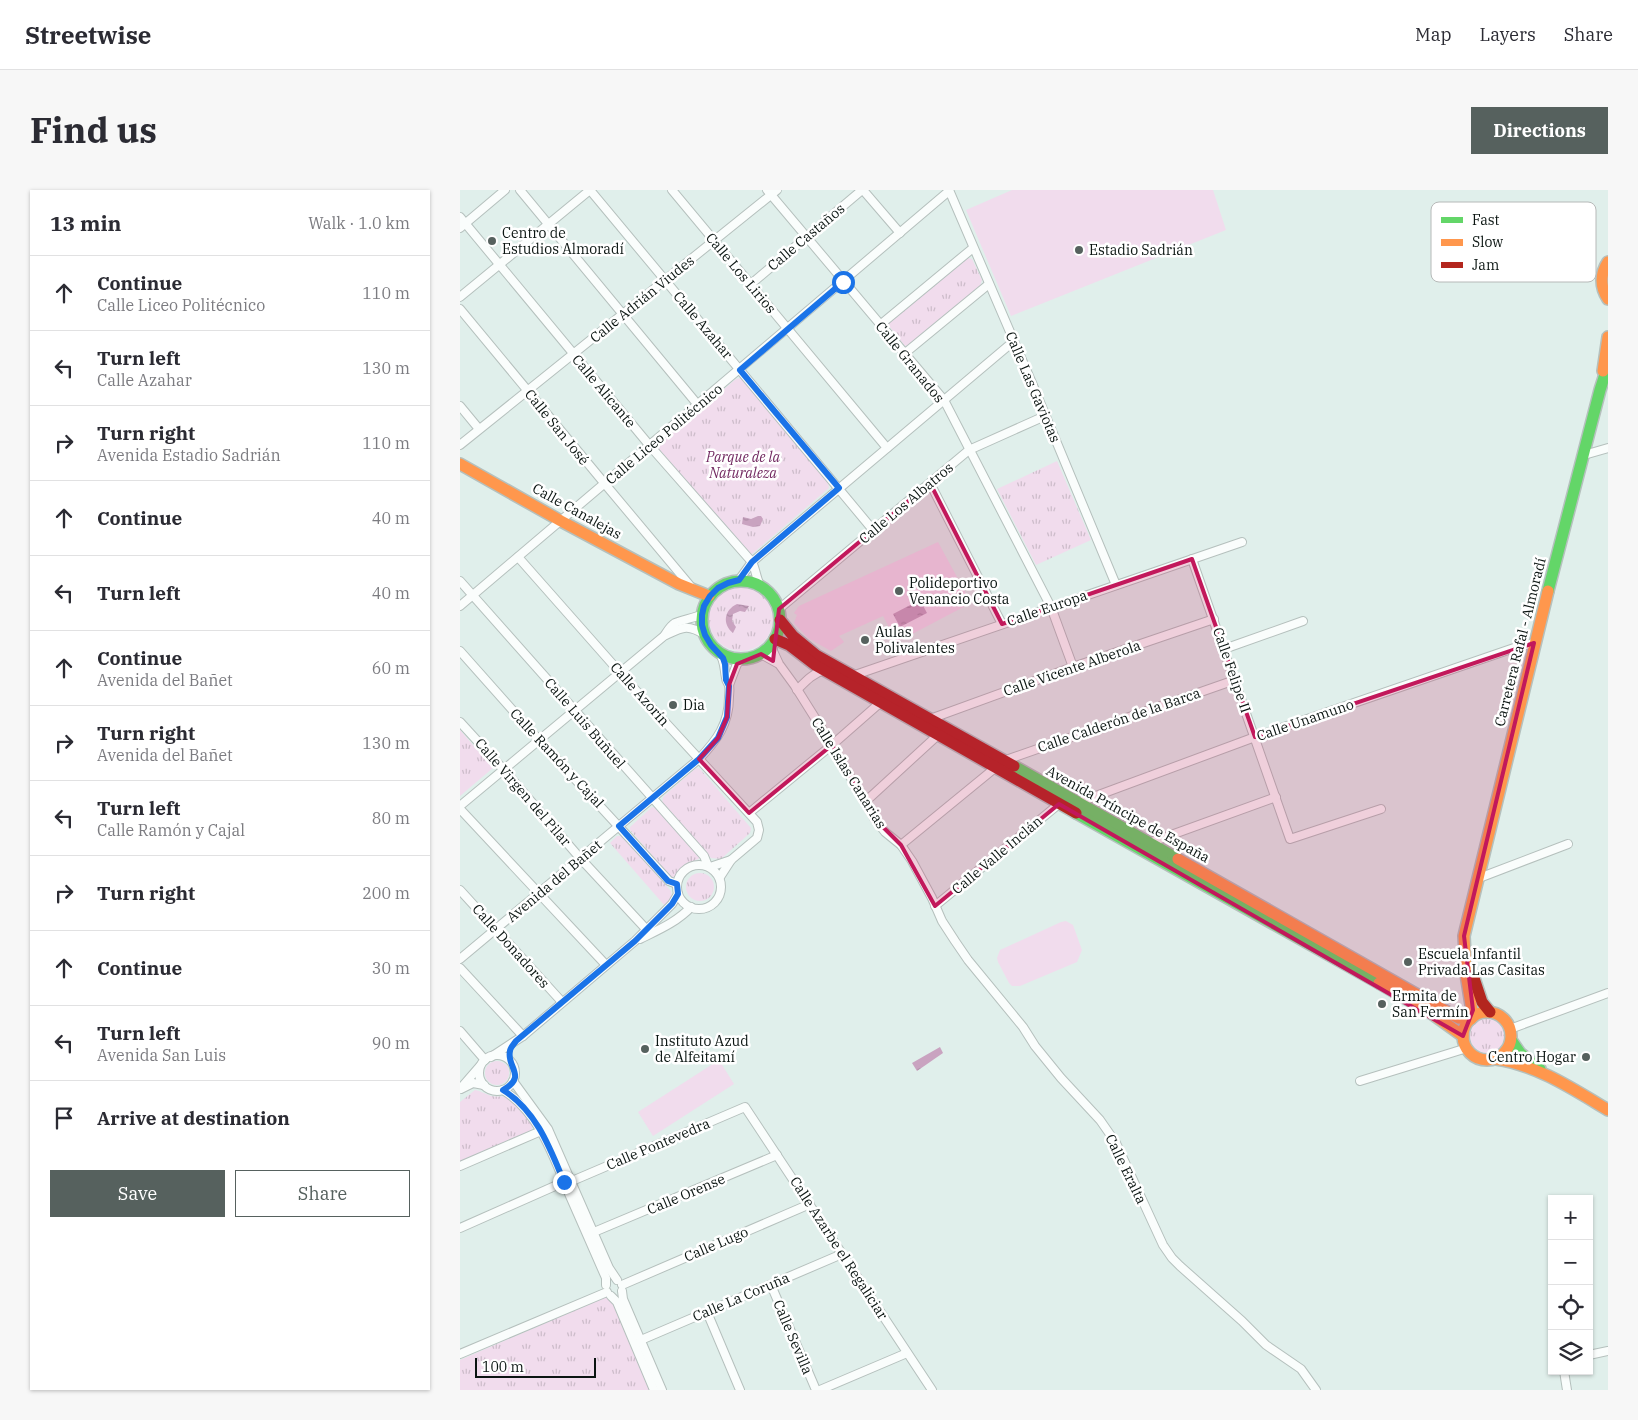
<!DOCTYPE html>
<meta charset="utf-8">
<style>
:root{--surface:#fff;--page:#f7f7f7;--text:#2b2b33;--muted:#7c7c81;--line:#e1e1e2;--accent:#56615e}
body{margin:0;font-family:"IBM Plex Serif",serif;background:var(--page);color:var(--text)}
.controls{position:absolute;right:15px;bottom:15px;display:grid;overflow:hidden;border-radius:0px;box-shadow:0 1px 4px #0004}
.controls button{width:45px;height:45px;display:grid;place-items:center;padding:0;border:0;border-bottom:1px solid var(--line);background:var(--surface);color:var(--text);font:25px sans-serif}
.scale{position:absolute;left:15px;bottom:12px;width:121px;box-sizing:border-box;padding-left:5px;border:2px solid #0b1512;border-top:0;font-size:14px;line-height:18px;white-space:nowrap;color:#0b1512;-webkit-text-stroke:4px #fff;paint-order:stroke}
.stop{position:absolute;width:15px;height:15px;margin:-11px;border:4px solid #1a73e8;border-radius:50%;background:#fff}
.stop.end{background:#1a73e8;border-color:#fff;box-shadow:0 1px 5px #0008}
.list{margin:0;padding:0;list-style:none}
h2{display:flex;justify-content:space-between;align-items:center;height:65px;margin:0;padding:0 20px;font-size:21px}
h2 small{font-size:16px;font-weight:400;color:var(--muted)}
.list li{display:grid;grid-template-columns:32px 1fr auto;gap:15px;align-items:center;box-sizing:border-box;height:75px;padding:0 20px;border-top:1px solid var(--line)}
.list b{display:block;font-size:19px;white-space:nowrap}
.list p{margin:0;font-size:16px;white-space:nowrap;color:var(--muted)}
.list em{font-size:16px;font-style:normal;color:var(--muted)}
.actions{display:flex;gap:10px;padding:15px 20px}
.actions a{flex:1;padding:11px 0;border:1px solid var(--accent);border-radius:0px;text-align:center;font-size:18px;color:var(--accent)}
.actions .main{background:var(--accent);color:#fff}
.icon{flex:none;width:28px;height:28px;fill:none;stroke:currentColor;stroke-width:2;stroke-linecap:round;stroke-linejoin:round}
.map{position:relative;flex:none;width:1148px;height:1200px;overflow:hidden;border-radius:0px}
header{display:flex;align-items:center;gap:30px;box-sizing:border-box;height:70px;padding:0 25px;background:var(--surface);border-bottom:1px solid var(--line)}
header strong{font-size:24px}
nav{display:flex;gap:28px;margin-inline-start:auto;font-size:18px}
.intro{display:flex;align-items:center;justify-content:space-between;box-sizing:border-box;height:120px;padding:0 30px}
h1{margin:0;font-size:35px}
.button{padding:12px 22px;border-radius:0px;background:var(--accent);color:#fff;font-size:18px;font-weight:700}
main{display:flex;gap:30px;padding:0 30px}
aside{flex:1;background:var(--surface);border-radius:0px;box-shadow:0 1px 4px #0004}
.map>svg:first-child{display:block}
.grass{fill:#f1dced}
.park{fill:url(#park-tufts)}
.water{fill:url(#water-ripples)}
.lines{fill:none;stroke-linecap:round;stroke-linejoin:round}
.street-casing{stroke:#b5c0bd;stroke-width:10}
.fast-casing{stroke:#b5c0bd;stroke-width:14}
.slow-casing{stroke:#b5c0bd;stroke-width:14}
.jam-casing{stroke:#b5c0bd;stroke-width:14}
.street{stroke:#fafdfc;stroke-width:8}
.fast{stroke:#63d668;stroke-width:11}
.slow{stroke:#ff974d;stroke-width:11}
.jam{stroke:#b3261e;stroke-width:11}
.route{stroke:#1a73e8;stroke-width:6}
.marked{fill:#c2185b;fill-opacity:0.2;stroke:#c2185b;stroke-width:4;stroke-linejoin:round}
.poi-dot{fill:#56615e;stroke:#fff;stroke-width:2}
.labels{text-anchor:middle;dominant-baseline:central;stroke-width:5;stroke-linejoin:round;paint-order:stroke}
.poi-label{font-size:14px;fill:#0b1512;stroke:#fff;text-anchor:start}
.street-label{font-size:14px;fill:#0b1512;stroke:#fff}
.park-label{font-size:14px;font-style:italic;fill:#732a62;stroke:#fff}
.key{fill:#fff;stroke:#b6b9b8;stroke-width:1}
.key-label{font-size:14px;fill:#0b1512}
</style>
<header>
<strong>Streetwise</strong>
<nav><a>Map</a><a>Layers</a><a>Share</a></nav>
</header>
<div class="intro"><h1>Find us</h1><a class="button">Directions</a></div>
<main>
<aside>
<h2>13 min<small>Walk · 1.0 km</small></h2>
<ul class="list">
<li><svg class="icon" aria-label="ahead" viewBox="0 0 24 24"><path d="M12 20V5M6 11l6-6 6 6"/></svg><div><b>Continue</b><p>Calle Liceo Politécnico</p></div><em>110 m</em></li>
<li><svg class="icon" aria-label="left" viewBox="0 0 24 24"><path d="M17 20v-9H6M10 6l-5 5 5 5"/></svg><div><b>Turn left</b><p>Calle Azahar</p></div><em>130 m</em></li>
<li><svg class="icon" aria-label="right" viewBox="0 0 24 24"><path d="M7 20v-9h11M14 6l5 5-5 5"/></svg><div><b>Turn right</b><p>Avenida Estadio Sadrián</p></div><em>110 m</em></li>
<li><svg class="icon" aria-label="ahead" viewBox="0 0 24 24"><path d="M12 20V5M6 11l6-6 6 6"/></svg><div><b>Continue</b></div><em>40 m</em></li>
<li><svg class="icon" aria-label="left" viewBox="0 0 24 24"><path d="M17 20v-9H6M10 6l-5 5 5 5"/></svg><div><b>Turn left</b></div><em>40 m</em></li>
<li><svg class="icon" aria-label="ahead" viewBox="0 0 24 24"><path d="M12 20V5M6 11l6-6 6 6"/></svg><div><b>Continue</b><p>Avenida del Bañet</p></div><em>60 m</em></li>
<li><svg class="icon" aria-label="right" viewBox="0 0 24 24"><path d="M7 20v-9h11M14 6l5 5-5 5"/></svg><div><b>Turn right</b><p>Avenida del Bañet</p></div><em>130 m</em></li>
<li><svg class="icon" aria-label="left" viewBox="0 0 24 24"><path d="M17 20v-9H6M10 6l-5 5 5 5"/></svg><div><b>Turn left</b><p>Calle Ramón y Cajal</p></div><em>80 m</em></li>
<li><svg class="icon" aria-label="right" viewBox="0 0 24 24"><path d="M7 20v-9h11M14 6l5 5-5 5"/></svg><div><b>Turn right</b></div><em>200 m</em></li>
<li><svg class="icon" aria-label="ahead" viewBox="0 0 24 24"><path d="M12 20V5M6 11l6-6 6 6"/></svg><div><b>Continue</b></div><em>30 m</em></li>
<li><svg class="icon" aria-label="left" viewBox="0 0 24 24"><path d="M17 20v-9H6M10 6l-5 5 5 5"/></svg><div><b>Turn left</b><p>Avenida San Luis</p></div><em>90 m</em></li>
<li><svg class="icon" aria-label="arrive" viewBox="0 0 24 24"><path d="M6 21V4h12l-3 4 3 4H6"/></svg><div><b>Arrive at destination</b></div></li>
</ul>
<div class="actions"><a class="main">Save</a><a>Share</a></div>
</aside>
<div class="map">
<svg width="1148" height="1200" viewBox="0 0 1148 1200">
<defs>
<pattern id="park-tufts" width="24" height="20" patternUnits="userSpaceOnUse" patternTransform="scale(1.25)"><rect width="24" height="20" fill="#f1dced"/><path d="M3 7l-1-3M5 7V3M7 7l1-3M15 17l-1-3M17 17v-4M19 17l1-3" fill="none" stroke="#cdbcca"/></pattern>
<pattern id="water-ripples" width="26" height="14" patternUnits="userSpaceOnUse" patternTransform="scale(1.25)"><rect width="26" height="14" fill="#c9a3c0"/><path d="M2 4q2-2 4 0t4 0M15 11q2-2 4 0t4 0" fill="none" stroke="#ab8ba4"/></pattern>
</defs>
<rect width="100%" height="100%" fill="#e0efeb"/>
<!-- grass -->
<g class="grass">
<path d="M552,0H753L766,40L551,126L506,20Z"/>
<path d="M478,352L511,413L437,452L423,426L379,446L384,452L371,461L348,448L334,433L337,425L334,423L339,416Z"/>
<path d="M606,731L613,735L622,760L617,772L560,796H552L549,793L538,772L537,768L540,760L601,732Z"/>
<path d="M259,870L274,894L193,946L178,922Z"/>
</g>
<!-- park -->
<g class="park">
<path d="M508,68L512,69L522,90L520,96L449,155L445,156L429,136V133Z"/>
<path d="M281,188L368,293L369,298L292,364L286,363L199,259V254L276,189Z"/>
<path d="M597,271L631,350L576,375L537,299Z"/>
<circle cx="281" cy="429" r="32"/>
<path d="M0,540L33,578L0,606Z"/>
<path d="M236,578L240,579L291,638L290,643L261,669L251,668L202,614L203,607Z"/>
<path d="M192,617L197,618L240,668C230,674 220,674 215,687H211L170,640V637Z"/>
<path d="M157,646H162L211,701L212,709L205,716L150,653Z"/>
<circle cx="240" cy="697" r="14"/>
<circle cx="1027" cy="846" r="17"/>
<circle cx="37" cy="883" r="12"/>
<path d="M15,900C21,901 25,904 31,906C37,907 43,906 49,907L73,935L71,942L0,972V912Z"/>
<path d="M145,1107L148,1108L153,1112L190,1200H0V1170Z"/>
</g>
<!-- water -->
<g class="water">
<path d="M298,326H301L303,329L300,336L293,337L282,334L283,327L291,329Z"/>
<path d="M460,410L467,423L440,437L433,424Z"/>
<path d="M277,414L289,416L285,422L280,421L273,424L272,431L276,437L273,443C262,434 264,420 277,414Z"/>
<path d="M480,857L483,863L457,881L452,873Z"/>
</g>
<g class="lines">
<defs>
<g id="street">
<path d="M60,0L238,215"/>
<path d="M130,0L413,340"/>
<path d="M212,0L427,258"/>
<path d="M307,0L484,210L591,417L613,477"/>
<path d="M403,0L440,43"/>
<path d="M489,0L572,193L656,395"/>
<path d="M0,27L190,256L292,372C296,380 296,388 300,395"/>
<path d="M0,38L45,0"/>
<path d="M291,94L402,0"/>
<path d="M0,107L130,0"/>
<path d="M0,119L145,294L232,398"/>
<path d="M420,135L513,58"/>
<path d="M444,164L529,94"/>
<path d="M0,216L19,239"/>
<path d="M0,255L317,0"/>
<path d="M1124,265L1148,258"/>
<path d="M470,293L542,434"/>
<path d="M58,367L171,495L297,632L299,640L297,648L271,670L260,687"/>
<path d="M732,369L830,649L921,619"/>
<path d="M279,390L292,372L554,151"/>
<path d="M0,391L244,666L248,676"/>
<path d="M0,416L489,1"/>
<path d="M319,419L509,260L585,226"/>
<path d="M206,445C223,437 228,434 245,445"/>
<path d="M313,453V461L319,474L335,496L372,555L414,628L425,642L441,655L452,671L472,708L482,731L495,751L508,770L563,837L575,856L601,888L640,930L656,953L703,1055L712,1068L720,1076L782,1131L806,1155L841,1179L856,1200"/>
<path d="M764,459L843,431"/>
<path d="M0,461L79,550L209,691L217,694"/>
<path d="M301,464L317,473"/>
<path d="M392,486L782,352"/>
<path d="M269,495L277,474L282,469"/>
<path d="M337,500C346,491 352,484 364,480"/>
<path d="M470,529L613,477L754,429"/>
<path d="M0,532L44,580L120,668L186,739"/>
<path d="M543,571L775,490"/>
<path d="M405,612L478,545"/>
<path d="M617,613L795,547L1054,458L1074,453"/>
<path d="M0,616L204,446C207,442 210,436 215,433C217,432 238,426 242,425"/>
<path d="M0,619L146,775"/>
<path d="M289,623L372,555L421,512"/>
<path d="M689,653L816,607"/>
<path d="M441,655L535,578"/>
<circle cx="239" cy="697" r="22"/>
<path d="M250,677L271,670"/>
<path d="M1019,688L1108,654"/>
<path d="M0,700L102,812"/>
<path d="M475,716L599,614"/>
<path d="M180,749C198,740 217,732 231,717"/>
<path d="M0,769L239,569C257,550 269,534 269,507C269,504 270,499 269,495C268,493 266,491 266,488C264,478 265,471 259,462"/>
<path d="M0,778L63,846"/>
<path d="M1050,839L1148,803"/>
<path d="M0,841L25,870"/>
<circle cx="37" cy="883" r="18"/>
<path d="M31,867L63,846L175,751L212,714L218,704"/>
<path d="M53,891L88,939L149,1078L157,1090"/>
<path d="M900,891L1007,858"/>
<path d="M0,899L20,876"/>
<path d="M1,899L13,893L24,895"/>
<path d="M43,900C80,923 94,968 110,1006C122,1033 134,1061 146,1088V1095"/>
<path d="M0,976L81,941"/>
<path d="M112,991L285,917L472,1200"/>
<path d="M0,1038L104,992"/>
<path d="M134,1042L317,965"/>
<path d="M162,1095L350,1014"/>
<path d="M311,1095L356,1200"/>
<path d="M162,1101L163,1109L202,1200"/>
<path d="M151,1106L157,1112L194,1200"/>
<path d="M247,1122L280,1200"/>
<path d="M181,1150L382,1064"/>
<path d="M0,1164L147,1102"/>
<path d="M1129,1165L1148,1161"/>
<path d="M1104,1181L1107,1200"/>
<path d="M360,1200L447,1163"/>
</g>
<g id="fast">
<circle cx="281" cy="430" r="39"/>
<path d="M1088,401L1140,200L1148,175"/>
<path d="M554,576L718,669"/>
<path d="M616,623L919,793"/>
<path d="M1051,850L1060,863L1080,879"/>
</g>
<g id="slow">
<path d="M1148,72C1140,84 1140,97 1148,109"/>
<path d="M1143,181L1148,147"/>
<path d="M0,274L101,331L219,394L249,406"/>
<path d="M718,669L993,825L999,828L1011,829"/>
<path d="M919,793L971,823L1003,846"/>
<circle cx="1027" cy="846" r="24"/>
<path d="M1013,827L1006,784L1004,746L1088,401"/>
<path d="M1036,869C1077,875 1113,899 1148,920"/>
</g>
<g id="jam">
<path d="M320,430L333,446L356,465L554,576"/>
<path d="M315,449L329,455L355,475L616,623"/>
<path d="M1013,785L1022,812L1030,822"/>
</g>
</defs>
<!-- street casing -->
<use href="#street" class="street-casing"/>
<!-- fast casing -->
<use href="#fast" class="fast-casing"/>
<!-- slow casing -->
<use href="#slow" class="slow-casing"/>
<!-- jam casing -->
<use href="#jam" class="jam-casing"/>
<!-- street -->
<use href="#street" class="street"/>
<!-- fast -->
<use href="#fast" class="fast"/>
<!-- slow -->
<use href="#slow" class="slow"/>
<!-- jam -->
<use href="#jam" class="jam"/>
</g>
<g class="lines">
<!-- route -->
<path class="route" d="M104,992C90,958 76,920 43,900C68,886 46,877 50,861C50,858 54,854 56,851L175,751L212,714L218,704L217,694L208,691L159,636L239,569L258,548L267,527L269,496L266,490L265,474L263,468L251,455L245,445L242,435V425L244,416L250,406L258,398L268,393L279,390L292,372L379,298L280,180L383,92"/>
</g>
<!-- marked area -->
<path class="marked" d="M470,293L542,434L732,369L795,547L1074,453L1004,746L1013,820L1003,846L599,614L475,716L441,655L414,628L372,555L289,623L239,569L258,548L267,527L269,495L277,474L301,464L313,471L319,419Z"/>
<!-- markers -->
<g class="poi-dot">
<circle cx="32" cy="51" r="5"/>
<circle cx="619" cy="60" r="5"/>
<circle cx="439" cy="401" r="5"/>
<circle cx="405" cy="450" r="5"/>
<circle cx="213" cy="515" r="5"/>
<circle cx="948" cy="772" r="5"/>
<circle cx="922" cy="814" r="5"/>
<circle cx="185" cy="859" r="5"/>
<circle cx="1126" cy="867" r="5"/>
</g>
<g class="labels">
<!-- poi labels -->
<g class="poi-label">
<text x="42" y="43">Centro de<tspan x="42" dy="16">Estudios Almoradí</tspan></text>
<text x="629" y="60">Estadio Sadrián</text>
<text x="449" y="393">Polideportivo<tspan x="449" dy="16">Venancio Costa</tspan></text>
<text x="415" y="442">Aulas<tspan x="415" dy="16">Polivalentes</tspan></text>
<text x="223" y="515">Dia</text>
<text x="958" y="764">Escuela Infantil<tspan x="958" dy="16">Privada Las Casitas</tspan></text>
<text x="932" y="806">Ermita de<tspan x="932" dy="16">San Fermín</tspan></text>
<text x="195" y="851">Instituto Azud<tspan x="195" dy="16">de Alfeitamí</tspan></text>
<text x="1116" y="867" text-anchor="end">Centro Hogar</text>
</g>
<!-- street labels -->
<g class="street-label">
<text transform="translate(346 47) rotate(-40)">Calle Castaños</text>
<text transform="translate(281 83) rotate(50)">Calle Los Lirios</text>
<text transform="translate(182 109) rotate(-39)">Calle Adrián Viudes</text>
<text transform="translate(243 135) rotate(50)">Calle Azahar</text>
<text transform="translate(450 172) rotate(51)">Calle Granados</text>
<text transform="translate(573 197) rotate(67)">Calle Las Gaviotas</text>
<text transform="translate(144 201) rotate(50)">Calle Alicante</text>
<text transform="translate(97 237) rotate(51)">Calle San José</text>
<text transform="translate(204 244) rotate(-40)">Calle Liceo Politécnico</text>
<text transform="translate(446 313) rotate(-40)">Calle Los Albatros</text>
<text transform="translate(117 321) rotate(29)">Calle Canalejas</text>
<text transform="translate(587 418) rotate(-19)">Calle Europa</text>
<text transform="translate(1060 452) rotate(-76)">Carretera Rafal - Almoradí</text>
<text transform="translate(612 478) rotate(-19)">Calle Vicente Alberola</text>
<text transform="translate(772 480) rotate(71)">Calle Felipe II</text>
<text transform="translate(180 504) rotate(48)">Calle Azorín</text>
<text transform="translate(659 530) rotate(-19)">Calle Calderón de la Barca</text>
<text transform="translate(845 530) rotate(-19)">Calle Unamuno</text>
<text transform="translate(125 533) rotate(49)">Calle Luis Buñuel</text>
<text transform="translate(97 568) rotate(47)">Calle Ramón y Cajal</text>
<text transform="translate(389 583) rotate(58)">Calle Islas Canarias</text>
<text transform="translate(63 602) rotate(49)">Calle Virgen del Pilar</text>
<text transform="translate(668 624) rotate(29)">Avenida Príncipe de España</text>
<text transform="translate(537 665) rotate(-40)">Calle Valle Inclán</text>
<text transform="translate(94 691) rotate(-40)">Avenida del Bañet</text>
<text transform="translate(51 756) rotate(48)">Calle Donadores</text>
<text transform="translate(198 954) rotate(-23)">Calle Pontevedra</text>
<text transform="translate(666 979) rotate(64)">Calle Eralta</text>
<text transform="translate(226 1004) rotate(-23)">Calle Orense</text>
<text transform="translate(256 1054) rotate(-23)">Calle Lugo</text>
<text transform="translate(379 1058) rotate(57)">Calle Azarbe el Regaliciar</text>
<text transform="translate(281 1107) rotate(-23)">Calle La Coruña</text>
<text transform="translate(333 1147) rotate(67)">Calle Sevilla</text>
</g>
<!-- park labels -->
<g class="park-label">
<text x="283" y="267">Parque de la<tspan x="283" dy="16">Naturaleza</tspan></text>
</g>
</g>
<!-- legend -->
<rect x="971" y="12" width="165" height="80" rx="8" class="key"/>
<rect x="981" y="27" width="22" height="6" fill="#63d668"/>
<rect x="981" y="49" width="22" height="7" fill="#ff974d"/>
<rect x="981" y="72" width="22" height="6" fill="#b3261e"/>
<g class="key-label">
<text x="1012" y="35">Fast</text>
<text x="1012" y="57">Slow</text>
<text x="1012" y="80">Jam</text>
</g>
</svg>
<div class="controls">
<button>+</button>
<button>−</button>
<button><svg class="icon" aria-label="locate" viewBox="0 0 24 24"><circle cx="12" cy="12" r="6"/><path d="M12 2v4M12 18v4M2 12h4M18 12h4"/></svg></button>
<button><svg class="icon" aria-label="layers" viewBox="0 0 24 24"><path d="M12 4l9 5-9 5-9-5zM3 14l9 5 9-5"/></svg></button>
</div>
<div class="scale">100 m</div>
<div class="stop" style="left:383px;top:92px"></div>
<div class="stop end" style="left:104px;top:992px"></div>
</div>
</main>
